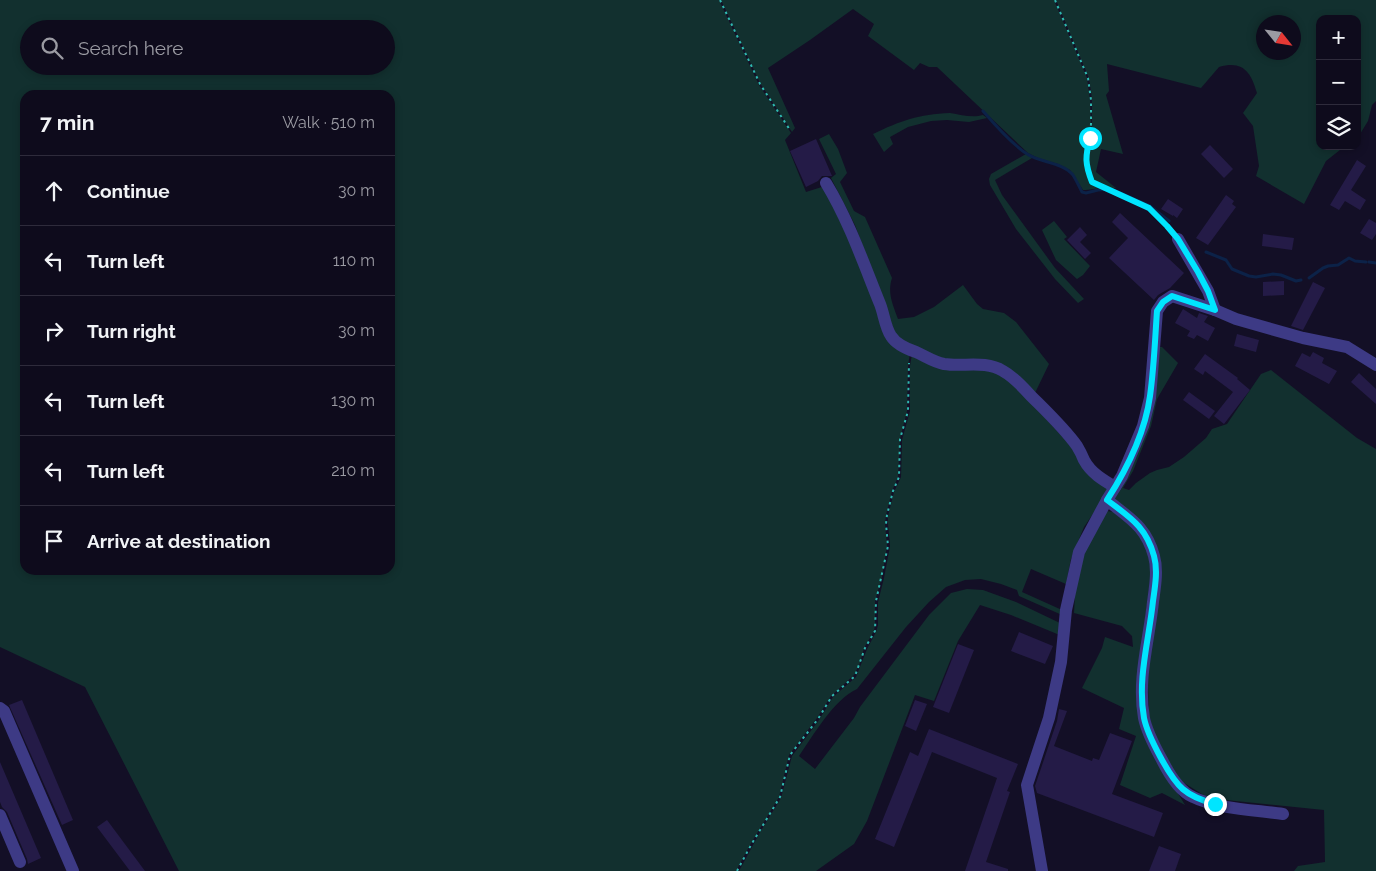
<!DOCTYPE html>
<meta charset="utf-8">
<style>
:root{--surface:#0e0b1c;--page:#171425;--text:#f1f3f6;--muted:#9b9ba3;--line:#2e2b3b}
body{margin:0;font-family:Raleway,sans-serif;background:var(--page);color:var(--text)}
.controls{position:absolute;right:15px;top:15px;display:grid;overflow:hidden;border-radius:10px;box-shadow:0 2px 8px #0003}
.controls button{width:45px;height:45px;display:grid;place-items:center;padding:0;border:0;border-bottom:1px solid var(--line);background:var(--surface);color:var(--text);font:25px sans-serif}
.compass{position:absolute;left:1256px;top:15px;width:45px;height:45px;border-radius:50%;background:var(--surface);box-shadow:0 2px 8px #0003;rotate:120deg}
.stop{position:absolute;width:15px;height:15px;margin:-11px;border:4px solid #00e5ff;border-radius:50%;background:#fff}
.stop.end{background:#00e5ff;border-color:#fff;box-shadow:0 1px 5px #0008}
.list{margin:0;padding:0;list-style:none}
h2{display:flex;justify-content:space-between;align-items:center;height:65px;margin:0;padding:0 20px;font-size:21px}
h2 small{font-size:16px;font-weight:400;color:var(--muted)}
.list li{display:grid;grid-template-columns:32px 1fr auto;gap:15px;align-items:center;box-sizing:border-box;height:70px;padding:0 20px;border-top:1px solid var(--line)}
.list b{display:block;font-size:19px;white-space:nowrap}
.list em{font-size:16px;font-style:normal;color:var(--muted)}
.icon{flex:none;width:28px;height:28px;fill:none;stroke:currentColor;stroke-width:2;stroke-linecap:round;stroke-linejoin:round}
.map{position:relative;flex:none;width:1376px;height:871px;overflow:hidden}
.search{position:absolute;background:var(--surface);box-shadow:0 2px 8px #0003;left:20px;top:20px;width:375px;height:55px;display:flex;align-items:center;gap:12px;box-sizing:border-box;padding:0 18px;border-radius:28px;color:var(--muted);font-size:19px}
.panel{position:absolute;background:var(--surface);box-shadow:0 2px 8px #0003;left:20px;top:90px;width:375px;height:485px;border-radius:15px}
.map>svg:first-child{display:block}
.green{fill:#12302f;fill-rule:evenodd}
.lines{fill:none;stroke-linecap:round;stroke-linejoin:round}
.stream{stroke:#0c2248;stroke-width:3}
.building{fill:#241b47}
.path{stroke:#2fb8b0;stroke-width:2;stroke-dasharray:2.5 4;stroke-linecap:butt}
.minor{stroke:#3d3a85;stroke-width:12}
.route{stroke:#00e5ff;stroke-width:6}
</style>
<div class="map">
<svg width="1376" height="871" viewBox="0 0 1376 871">
<rect width="100%" height="100%" fill="#130f26"/>
<!-- green -->
<g class="green">
<path d="M0,0H719L759,85L791,133L785,140L806,192L825,186L880,310L910,353L908,366L907,411L900,439L898,477L892,491L886,515L885,524L887,546L882,577L875,601V625L874,631L864,648L860,663L854,675L831,696L817,718L789,755L779,797L750,845L736,871H179L85,687L0,647ZM29,29H386V66H29ZM25,95H390V570H25Z"/>
<path d="M721,0H1054L1087,78L1090,100L1091,124L1090,138L1086,153V169L1092,182L1101,188L1086,190H1083L1070,170L1058,164L1038,158L1028,153L937,67H929L920,63L914,70L868,36L874,24L853,9L810,40L768,68L795,128L792,132L760,83Z"/>
<path d="M1056,0H1376V101L1372,105L1368,121L1357,139V19H1320V146H1345L1326,161L1304,204L1256,176L1259,166L1253,126L1243,113L1257,93C1251,72 1243,60 1219,67L1201,88L1107,64L1109,91L1106,95L1123,154L1101,149L1096,172L1116,188H1107L1093,181L1088,169L1087,153L1091,139L1092,124V99L1089,78ZM1264,22H1294V52H1264Z"/>
<path d="M950,113C961,115 973,118 983,115L987,118L969,122L947,120L931,121L908,127L890,137L893,144L884,152L873,134C900,121 919,114 950,113Z"/>
<path d="M829,134L838,149L847,173L840,182L854,211L865,217L892,278C887,293 893,305 898,319L914,317L934,307L963,285L977,304L983,309L1004,313L1016,322L1049,364L1034,395L1013,375L949,362L897,338L855,225L831,178L836,174L819,139Z"/>
<path d="M1026,154L1032,158L995,180L1002,195L1055,268L1084,299L1078,303L1055,279L1016,229L990,185L989,179L991,174Z"/>
<path d="M1054,221L1067,237L1064,239L1090,266L1083,275L1077,279L1056,260L1042,230Z"/>
<path d="M1159,347H1162L1178,363L1157,399L1151,426L1133,471L1123,488L1129,490L1136,483L1150,473L1157,470L1169,467L1184,457L1206,438L1212,429L1227,424L1261,374L1271,370L1357,438L1376,449V871H1294L1298,866L1325,862L1324,810L1216,799L1205,796L1181,781L1157,745L1149,714L1148,688V675L1161,567L1114,500L1124,476Z"/>
<path d="M912,354L1004,373L1110,489L1084,527L1071,559L1066,584L1031,569L1022,592L1062,610V615L1019,596L1017,590L1001,584L981,579L965,580L946,587L929,602L906,627L857,689C834,699 813,736 799,756L815,769L854,718L860,707L929,615L951,593L967,589L983,590L1016,602L1062,624V636L1011,615L980,605L958,641L934,701L915,695L867,821L854,844L816,871H739L759,834L781,798L792,756L819,720L833,697L856,677L867,649L876,632L878,625V602L884,578L890,546L888,524V516L894,492L901,477L902,440L910,411V366Z"/>
<path d="M1107,511L1113,512L1143,535L1152,565L1138,675L1165,772L1185,805L1162,793L1150,798L1120,785L1136,736L1119,729L1124,708L1082,688L1102,648L1105,637L1133,647L1132,636L1122,626L1074,613L1075,594L1083,554Z"/>
</g>
<g class="lines">
<!-- stream -->
<g class="stream">
<path d="M983,111C995,125 1012,144 1027,154C1041,163 1062,162 1073,175C1076,180 1079,186 1082,192L1086,193L1098,190L1111,189L1150,206L1169,221"/>
<path d="M1206,252L1226,260L1232,269L1249,276L1256,277L1273,274L1281,275L1296,281L1301,280"/>
<path d="M1369,262L1376,263"/>
<path d="M1309,278L1323,268L1328,266L1338,265L1349,258L1355,261L1366,262"/>
</g>
</g>
<!-- building -->
<g class="building">
<path d="M816,139L832,176H822L818,181L806,187L790,151Z"/>
<path d="M1210,145L1233,169L1224,178L1201,154Z"/>
<path d="M1357,160L1366,166L1351,190L1366,200L1360,210L1345,201L1339,210L1330,205Z"/>
<path d="M1226,195L1234,201L1232,204L1236,207L1208,245L1196,238Z"/>
<path d="M1168,199L1183,209L1177,218L1173,215V216L1161,209Z"/>
<path d="M1120,213L1184,273L1170,288L1158,295L1154,300L1109,258L1128,238L1112,222Z"/>
<path d="M1369,219L1376,223V234L1372,240L1360,233Z"/>
<path d="M1080,227L1087,235L1080,242L1091,253L1085,259L1067,240Z"/>
<path d="M1263,234L1294,238L1292,250L1262,246Z"/>
<path d="M1284,281V295L1263,296V282Z"/>
<path d="M1313,282L1325,288L1303,330L1291,326Z"/>
<path d="M1183,309L1197,318L1199,313L1208,316L1204,322L1215,328L1208,341L1197,335L1194,339L1187,336L1190,331L1175,323Z"/>
<path d="M1237,334L1259,340L1256,352L1234,346Z"/>
<path d="M1313,352L1324,358L1322,363L1337,371L1329,384L1295,366L1302,353L1310,357Z"/>
<path d="M1205,354L1238,378L1237,379L1250,390L1224,424L1214,416L1233,392L1205,371L1203,375L1194,369Z"/>
<path d="M1359,373L1376,389V404L1351,382Z"/>
<path d="M1189,392L1215,411L1209,419L1183,400Z"/>
<path d="M1019,632L1053,646L1045,664L1011,651Z"/>
<path d="M958,644L974,650L949,713L933,707Z"/>
<path d="M22,700L73,820L62,825L9,705Z"/>
<path d="M915,700L927,704L916,731L905,726Z"/>
<path d="M1059,709L1067,711L1054,746L1092,761L1093,758L1099,760L1110,733L1132,741L1112,794L1163,813L1154,837L1037,793L1035,786L1057,721Z"/>
<path d="M929,729L1018,764L1007,791L1010,792L986,862L1008,869V871H965L997,778L932,752L894,847L875,839L910,752L918,756Z"/>
<path d="M0,762L41,858L28,864L27,859L7,812L2,807L0,802Z"/>
<path d="M107,820L145,871H130L97,827Z"/>
<path d="M1159,846L1181,854L1175,871H1149Z"/>
</g>
<g class="lines">
<!-- path -->
<g class="path">
<path d="M720,0L760,84L790,130"/>
<path d="M1055,0L1088,78L1091,100V124L1090,138L1086,153L1087,169L1092,182L1149,209L1170,229"/>
<path d="M737,871L751,845L780,797L790,755L818,719L832,696L855,676L865,648L875,631L876,601L888,546L886,524L887,515L893,491L899,477L900,439L908,411L909,363"/>
</g>
<!-- minor -->
<g class="minor">
<path d="M826,183C849,221 863,262 880,304C884,314 885,327 891,336C896,344 907,349 916,352C925,356 934,362 944,364C964,367 985,360 1003,371C1014,377 1023,387 1031,396C1047,412 1064,428 1077,446C1080,451 1082,455 1084,460C1091,473 1103,480 1115,487"/>
<path d="M1178,239L1208,291L1215,310"/>
<path d="M1107,500C1129,518 1146,526 1154,556C1158,570 1155,587 1153,602C1149,641 1137,679 1144,718C1147,733 1155,747 1162,760C1169,774 1179,791 1193,797C1217,809 1256,810 1283,814"/>
<path d="M0,708L4,711L73,871"/>
<path d="M0,815L20,862"/>
<path d="M1042,871L1027,785L1049,718L1061,662L1066,610L1079,552L1107,500L1122,476L1143,426L1150,398L1157,311L1163,302L1172,296L1215,310L1236,319L1303,338L1347,347L1376,365"/>
</g>
</g>
<g class="lines">
<!-- route -->
<path class="route" d="M1090,138C1085,157 1085,164 1092,182L1149,208L1167,226L1178,239L1198,272L1208,291L1215,310L1172,296L1163,302L1157,311C1155,339 1154,368 1150,396C1145,433 1127,469 1107,500C1129,517 1146,526 1154,556C1158,570 1155,587 1153,601C1149,640 1137,679 1144,718C1147,733 1155,747 1162,760C1177,787 1185,796 1215,804"/>
</g>
</svg>
<div class="controls">
<button>+</button>
<button>−</button>
<button><svg class="icon" aria-label="layers" viewBox="0 0 24 24"><path d="M12 4l9 5-9 5-9-5zM3 14l9 5 9-5"/></svg></button>
</div>
<svg class="compass" viewBox="-18 -18 36 36"><path d="M0-13l5 13h-10z" fill="#e53935"/><path d="M0 13l5-13h-10z" fill="#9b9ba3"/></svg>
<div class="stop" style="left:1090px;top:138px"></div>
<div class="stop end" style="left:1215px;top:804px"></div>
<div class="search"><svg class="icon" aria-label="search" viewBox="0 0 24 24"><circle cx="10" cy="10" r="6"/><path d="M15 15l6 6"/></svg>Search here</div>
<section class="panel">
<h2>7 min<small>Walk · 510 m</small></h2>
<ul class="list">
<li><svg class="icon" aria-label="ahead" viewBox="0 0 24 24"><path d="M12 20V5M6 11l6-6 6 6"/></svg><div><b>Continue</b></div><em>30 m</em></li>
<li><svg class="icon" aria-label="left" viewBox="0 0 24 24"><path d="M17 20v-9H6M10 6l-5 5 5 5"/></svg><div><b>Turn left</b></div><em>110 m</em></li>
<li><svg class="icon" aria-label="right" viewBox="0 0 24 24"><path d="M7 20v-9h11M14 6l5 5-5 5"/></svg><div><b>Turn right</b></div><em>30 m</em></li>
<li><svg class="icon" aria-label="left" viewBox="0 0 24 24"><path d="M17 20v-9H6M10 6l-5 5 5 5"/></svg><div><b>Turn left</b></div><em>130 m</em></li>
<li><svg class="icon" aria-label="left" viewBox="0 0 24 24"><path d="M17 20v-9H6M10 6l-5 5 5 5"/></svg><div><b>Turn left</b></div><em>210 m</em></li>
<li><svg class="icon" aria-label="arrive" viewBox="0 0 24 24"><path d="M6 21V4h12l-3 4 3 4H6"/></svg><div><b>Arrive at destination</b></div></li>
</ul>
</section>
</div>
